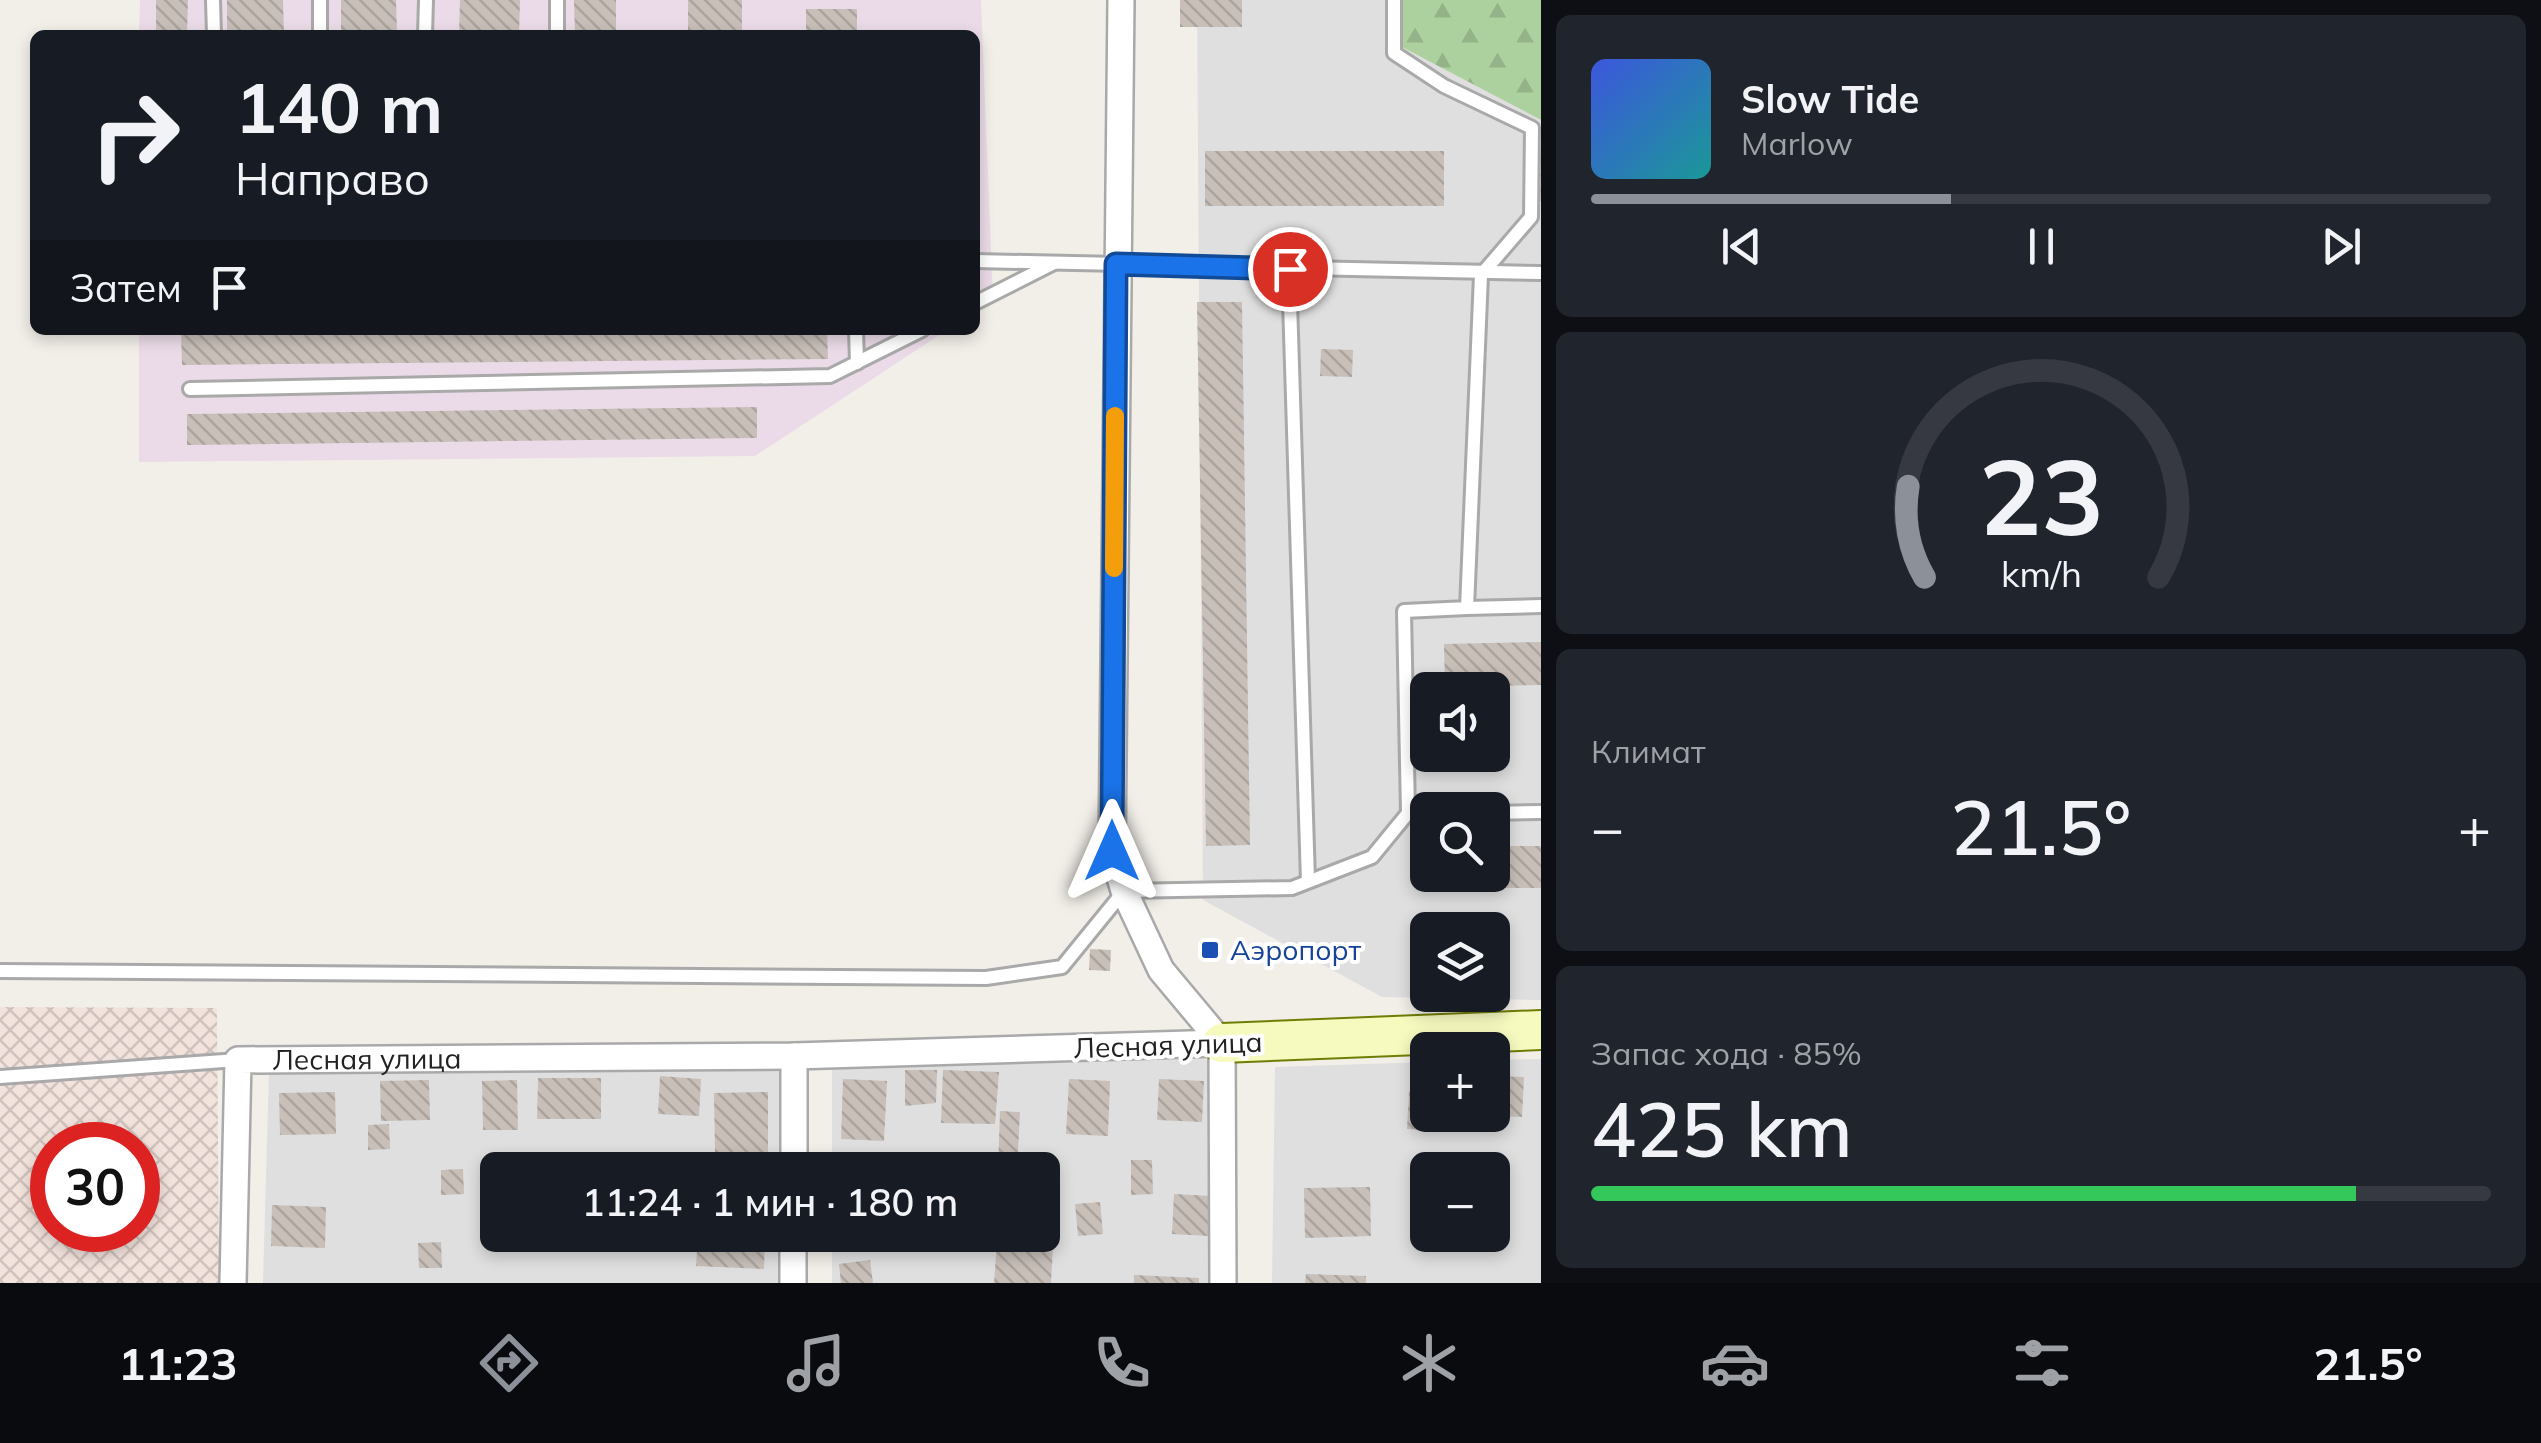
<!DOCTYPE html>
<html lang="ru">
<meta charset="utf-8">
<style>
body{margin:0;font-family:Mulish,sans-serif;background:#20242c;color:#f1f3f6;height:100vh;display:flex;flex-direction:column;font-size:38px;white-space:nowrap}
*{box-sizing:border-box;margin:0}
p{font-size:32px;color:#9ea1a6}
.icon{flex:none;width:55px;height:55px;fill:none;stroke:currentColor;stroke-width:2;stroke-linecap:round;stroke-linejoin:round}
.map{position:relative;flex:1;overflow:hidden}
.side{display:flex;flex-direction:column;gap:15px;padding:15px;background:#0d0f14;width:1000px}
.side>*{flex:none}
.top-card{position:absolute;left:30px;top:30px;width:950px;height:305px;border-radius:15px;box-shadow:0 5px 15px #0003;background:#171b24;color:#f1f3f6;overflow:hidden}
.buttons{position:absolute;left:1410px;top:672px;display:grid;gap:20px}
.buttons a{display:grid;place-items:center;width:100px;height:100px;border-radius:15px;background:#171b24;box-shadow:0 5px 15px #0003;font-size:50px}
.speed{position:absolute;left:30px;top:1122px;display:flex;gap:20px;font-size:50px;font-weight:700;text-align:center}
.speed>*{display:grid;place-content:center;width:130px;height:130px;border-radius:50%;background:#171b24;box-shadow:0 5px 15px #0003;line-height:1}
.speed .limit{border:15px solid #d22;background:#fff;color:#111}
.pin{position:absolute;display:grid;place-items:center;width:85px;height:85px;color:#fff;margin:-42px;border:5px solid #fff;border-radius:50%;box-shadow:0 2px 10px #0007}
.me{position:absolute;width:110px;margin:-55px;rotate:0deg;stroke-linejoin:round;filter:drop-shadow(0 0 8px #0008)}
.turn{display:flex;align-items:center;gap:35px;height:210px;padding:0 40px;font-size:45px}
.turn .icon{width:130px;height:130px;stroke-width:2.5}
.turn b{display:block;font-size:70px;line-height:85px}
.then{display:flex;align-items:center;height:95px;padding:0 40px;background:#0003;gap:20px;font-size:38px}
.big{font-size:75px;font-weight:600;line-height:1.1}
.side .widget{flex:1;display:flex;flex-direction:column;justify-content:center;gap:15px;min-width:0;padding:0 35px;border-radius:15px;background:#20242c}
.side .dial{align-items:center;gap:0}
.dial svg{height:260px;overflow:visible;fill:none;stroke:#363941;stroke-width:7;stroke-linecap:round;text-anchor:middle}
.dial text{fill:#f1f3f6;stroke:none}
.song{display:flex;align-items:center;gap:30px}
.cover{width:120px;height:120px;border-radius:15px;background:linear-gradient(135deg,hsl(230 70% 55%),hsl(180 70% 35%))}
.played{height:10px;border-radius:5px;background:linear-gradient(90deg,#8c9099 40%,#363941 40%)}
.keys{display:flex;justify-content:space-around;direction:ltr}
.heat{display:flex;justify-content:space-between;align-items:center;font-size:55px;direction:ltr}
.charge{height:15px;border-radius:8px;background:linear-gradient(90deg,#34c759 85%,#363941 0)}
.trip{position:absolute;left:480px;top:1152px;width:580px;height:100px;border-radius:15px;background:#171b24;box-shadow:0 5px 15px #0003;font-weight:600;line-height:100px;text-align:center}
.menu{display:flex;height:160px;justify-content:space-around;align-items:center;background:#090b0e;color:#9ea1a6}
.menu .icon{width:70px;height:70px}
.menu .selected{color:#8c9099}
.menu b{font-size:45px;color:#f1f3f6}
main{display:flex;flex:1;min-height:0}
.map>svg:first-child{display:block}
.residential{fill:#e0dfdf;fill-rule:evenodd}
.industrial{fill:#ebdbe8}
.military{fill:url(#military-cross-hatch);fill-rule:evenodd}
.forest{fill:url(#forest-firs)}
.building{fill:url(#building-back-hatch)}
.lines{fill:none;stroke-linecap:round;stroke-linejoin:round}
.lane-casing{stroke:#a9a9a9;stroke-width:18}
.street-casing{stroke:#a9a9a9;stroke-width:30}
.secondary-casing{stroke:#707d05;stroke-width:42}
.lane{stroke:#fff;stroke-width:12}
.street{stroke:#fff;stroke-width:25}
.secondary{stroke:#f7fabf;stroke-width:38}
.route-casing{stroke:#114b97;stroke-width:25}
.route{stroke:#1a73e8;stroke-width:18}
.slow{stroke:#f59e0b;stroke-width:18}
.transit-dot{fill:#1a4fb4;stroke:#fff;stroke-width:4}
.labels{text-anchor:middle;stroke-width:8;stroke-linejoin:round;paint-order:stroke}
.transit-label{font-size:28px;fill:#164399;stroke:#fff;text-anchor:start}
.street-label{font-size:28px;fill:#222;stroke:#fff}
</style>
<main>
<div class="map">
<svg width="1541" height="1283" viewBox="0 0 1541 1283">
<defs>
<pattern id="military-cross-hatch" width="8" height="8" patternUnits="userSpaceOnUse" patternTransform="scale(2.5)"><rect width="8" height="8" fill="#f3e3dd"/><path d="M0 0l8 8M0 8l8-8" fill="none" stroke="#d0c2bd"/></pattern>
<pattern id="forest-firs" width="22" height="20" patternUnits="userSpaceOnUse" patternTransform="scale(2.5)"><rect width="22" height="20" fill="#add19e"/><path d="M5 1l3.5 6h-7zM16 11l3.5 6h-7z" fill="#95b388"/></pattern>
<pattern id="building-back-hatch" width="6" height="6" patternUnits="userSpaceOnUse" patternTransform="scale(2.5)"><rect width="6" height="6" fill="#c7bfb8"/><path d="M-1 5l2 2M0 0l6 6M5-1l2 2" fill="none" stroke="#aba49e"/></pattern>
</defs>
<rect width="100%" height="100%" fill="#f2efe9"/>
<g class="residential">
<path d="M1197 0H1541V1000L1382 997 1203 900ZM1428 690H1492V755H1428ZM1428 810H1492V875H1428ZM1428 930H1492V995H1428Z"/>
<polygon points="1222,1059 1216,1283 832,1283 832,1235 1042,1235 1042,1170 832,1170 832,1065"/>
<path d="M1541 1059V1283H1272L1275 1067 1427 1062 1428 1115H1492L1493 1060ZM1428 1170H1492V1235H1428Z"/>
<polygon points="786,1066 786,1170 498,1170 498,1235 786,1235 785,1283 263,1283 269,1069"/>
</g>
<g class="industrial">
<polygon points="140,0 981,0 993,300 975,312 975,35 139,35"/>
<polygon points="139,330 947,330 755,456 139,462"/>
</g>
<path class="military" d="M0 1007 217 1008 219 1283H0ZM52 1145H138V1230H52Z"/>
<polygon class="forest" points="1402,0 1541,0 1541,120 1402,47"/>
<g class="building">
<polygon points="156,0 188,0 187,35 156,35"/>
<polygon points="227,0 283,0 284,35 227,35"/>
<polygon points="341,0 396,0 397,35 341,35"/>
<polygon points="460,0 520,0 519,35 459,35"/>
<polygon points="574,0 616,0 616,35 575,35"/>
<rect x="688" y="0" width="54" height="35"/>
<rect x="1180" y="0" width="62" height="27"/>
<rect x="806" y="9" width="51" height="26"/>
<polygon points="1534,149 1541,149 1541,201 1535,202"/>
<rect x="1205" y="151" width="239" height="55"/>
<polygon points="1197,302 1242,302 1250,845 1206,846"/>
<polygon points="181,330 827,330 828,359 182,365"/>
<polygon points="1321,349 1353,350 1352,377 1320,376"/>
<polygon points="757,407 757,438 187,445 187,414"/>
<polygon points="1541,642 1541,685 1445,687 1444,644"/>
<polygon points="1492,846 1541,846 1541,888 1452,888 1452,875 1492,875"/>
<polygon points="1090,949 1111,950 1110,971 1089,970"/>
<polygon points="905,1070 937,1070 936,1103 905,1106"/>
<polygon points="943,1070 999,1072 995,1124 941,1123"/>
<polygon points="660,1076 701,1079 699,1116 658,1114"/>
<polygon points="1492,1076 1524,1077 1522,1117 1492,1116"/>
<polygon points="538,1078 601,1078 601,1119 537,1119"/>
<polygon points="843,1079 887,1081 884,1141 841,1139"/>
<polygon points="1069,1079 1110,1081 1108,1136 1066,1134"/>
<polygon points="1159,1079 1204,1081 1202,1122 1157,1120"/>
<polygon points="429,1080 430,1120 381,1121 380,1081"/>
<polygon points="517,1080 518,1130 483,1130 482,1081"/>
<polygon points="1409,1091 1428,1092 1428,1115 1444,1115 1443,1131 1407,1129"/>
<polygon points="335,1092 336,1134 280,1135 279,1093"/>
<polygon points="768,1092 768,1153 715,1153 714,1093"/>
<polygon points="1000,1111 1020,1112 1017,1170 998,1170"/>
<polygon points="389,1124 390,1149 368,1150 368,1125"/>
<polygon points="1051,1156 1052,1188 1042,1188 1042,1170 1029,1170 1029,1157"/>
<polygon points="1131,1160 1152,1160 1153,1194 1131,1195"/>
<polygon points="463,1169 464,1194 441,1195 441,1170"/>
<polygon points="1370,1187 1371,1236 1305,1238 1304,1188"/>
<polygon points="1174,1194 1211,1196 1209,1236 1172,1234"/>
<polygon points="1100,1202 1103,1234 1078,1236 1075,1204"/>
<polygon points="272,1205 326,1207 325,1248 271,1246"/>
<polygon points="698,1235 765,1235 764,1269 696,1266"/>
<polygon points="441,1242 442,1268 419,1268 418,1243"/>
<polygon points="997,1242 1053,1245 1051,1283 994,1283"/>
<polygon points="870,1260 873,1283 841,1283 839,1264"/>
<polygon points="1306,1274 1366,1276 1366,1283 1305,1283"/>
<polygon points="1134,1275 1199,1278 1199,1283 1134,1283"/>
</g>
<g class="lines">
<defs>
<g id="lane">
<polyline points="213,0 214,35"/>
<polyline points="320,35 320,0"/>
<polyline points="425,35 426,0"/>
<polyline points="557,35 557,0"/>
<polyline points="975,261 1541,273"/>
<polyline points="1289,269 1308,881"/>
<polyline points="975,303 1054,263"/>
<polyline points="856,330 857,363"/>
<polyline points="190,389 830,376 922,330"/>
<polyline points="1467,608 1541,606"/>
<polyline points="1408,813 1428,813"/>
<polyline points="1492,813 1541,812"/>
<polyline points="0,971 986,978 1062,967 1124,891 1292,888 1372,857 1408,813 1404,611 1467,608 1481,275 1531,217 1532,128 1444,86 1394,53 1394,0"/>
<polyline points="0,1077 238,1060"/>
</g>
<g id="street">
<polyline points="1121,0 1112,851 1124,891 1161,970 1222,1043"/>
<polyline points="1222,1043 1223,1283"/>
<polyline points="794,1170 794,1056"/>
<path id="s1" d="M233 1283 238 1060 794 1056 1222 1043"/>
<polyline points="793,1283 793,1235"/>
</g>
<polyline id="secondary" points="1222,1043 1541,1030"/>
</defs>
<use href="#lane" class="lane-casing"/>
<use href="#street" class="street-casing"/>
<use href="#secondary" class="secondary-casing"/>
<use href="#lane" class="lane"/>
<use href="#street" class="street"/>
<use href="#secondary" class="secondary"/>
</g>
<g class="lines">
<defs>
<polyline id="route" points="1112,851 1116,264 1290,269"/>
</defs>
<use href="#route" class="route-casing"/>
<use href="#route" class="route"/>
<polyline class="slow" points="1114,568 1115,416"/>
</g>
<rect class="transit-dot" x="1200" y="940" width="20" height="20" rx="5"/>
<g class="labels">
<g class="transit-label">
<text x="1230" y="960">Аэропорт</text>
</g>
<g class="street-label">
<text transform="translate(1168 1045) rotate(-2)" y="10">Лесная улица</text>
<text dy="10" stroke="none"><textPath href="#s1" startOffset="352">Лесная улица</textPath></text>
</g>
</g>
</svg>
<div class="buttons">
<a><svg class="icon" aria-label="sound" viewBox="0 0 24 24"><path d="M4 9h4l5-4v14l-5-4H4zM17 9q2 3 0 6"/></svg></a>
<a><svg class="icon" aria-label="search" viewBox="0 0 24 24"><circle cx="10" cy="10" r="6"/><path d="M15 15l6 6"/></svg></a>
<a><svg class="icon" aria-label="layers" viewBox="0 0 24 24"><path d="M12 4l9 5-9 5-9-5zM3 14l9 5 9-5"/></svg></a>
<a>+</a>
<a>−</a>
</div>
<div class="speed"><div class="limit">30</div></div>
<div class="pin" style="left:1290px;top:269px;background:#d93025"><svg class="icon" aria-label="arrive" viewBox="0 0 24 24"><path d="M6 21V4h12l-3 4 3 4H6"/></svg></div>
<svg class="me" style="left:1112px;top:851px" viewBox="-20 -20 40 40"><path d="M0-17L14 15 0 8-14 15z" fill="#1a73e8" stroke="#fff" stroke-width="4"/></svg>
<div class="trip">11:24 · 1 мин · 180 m</div>
<div class="top-card">
<div class="turn"><svg class="icon" aria-label="right" viewBox="0 0 24 24"><path d="M7 20v-9h11M14 6l5 5-5 5"/></svg><div><b>140 m</b>Направо</div></div>
<div class="then">Затем<svg class="icon" aria-label="arrive" viewBox="0 0 24 24"><path d="M6 21V4h12l-3 4 3 4H6"/></svg></div>
</div>
</div>
<section class="side">
<div class="widget">
<div class="song"><i class="cover"></i><div><b>Slow Tide</b><p>Marlow</p></div></div>
<div class="played"></div>
<div class="keys"><svg class="icon" aria-label="previous" viewBox="0 0 24 24"><path d="M18 5L8 12l10 7zM5 5v14"/></svg><svg class="icon" aria-label="pause" viewBox="0 0 24 24"><path d="M8 5v14M16 5v14"/></svg><svg class="icon" aria-label="next" viewBox="0 0 24 24"><path d="M6 5l10 7-10 7zM19 5v14"/></svg></div>
</div>
<div class="widget dial"><svg viewBox="0 0 100 80">
<path d="M14 69A42 42 0 1 1 86 69"/>
<path d="M14 69A42 42 0 0 1 9 41" stroke="#8c9099"/>
<text x="50" y="56" font-size="32" font-weight="700">23</text>
<text x="50" y="72" font-size="11">km/h</text>
</svg></div>
<div class="widget"><p>Климат</p>
<div class="heat"><a>−</a><b class="big">21.5°</b><a>+</a></div>
</div>
<div class="widget"><p>Запас хода · 85%</p><b class="big">425 km</b><div class="charge"></div></div>
</section>
</main>
<nav class="menu">
<b>11:23</b>
<svg class="icon selected" aria-label="directions" viewBox="0 0 24 24"><path d="M12 3l9 9-9 9-9-9zM9 14v-3h6M13 9l2 2-2 2"/></svg>
<svg class="icon" aria-label="music" viewBox="0 0 24 24"><path d="M9 18V5l10-2v13"/><circle cx="6" cy="18" r="3"/><circle cx="16" cy="16" r="3"/></svg>
<svg class="icon" aria-label="phone" viewBox="0 0 24 24"><path d="M5 4h4l2 5-3 2q2 4 5 5l2-3 5 2v4C11 20 4 13 5 4z"/></svg>
<svg class="icon" aria-label="climate" viewBox="0 0 24 24"><path d="M12 3v18M4 7l16 10M4 17L20 7"/></svg>
<svg class="icon" aria-label="car" viewBox="0 0 24 24"><path d="M5 17H2v-5l4-1 3-4h7l3 4 3 1v5h-3M9 17h6M6 11h13"/><circle cx="7" cy="17" r="2"/><circle cx="17" cy="17" r="2"/></svg>
<svg class="icon" aria-label="filters" viewBox="0 0 24 24"><path d="M4 7h16M4 17h16"/><circle cx="9" cy="7" r="2"/><circle cx="15" cy="17" r="2"/></svg>
<b>21.5°</b>
</nav>
